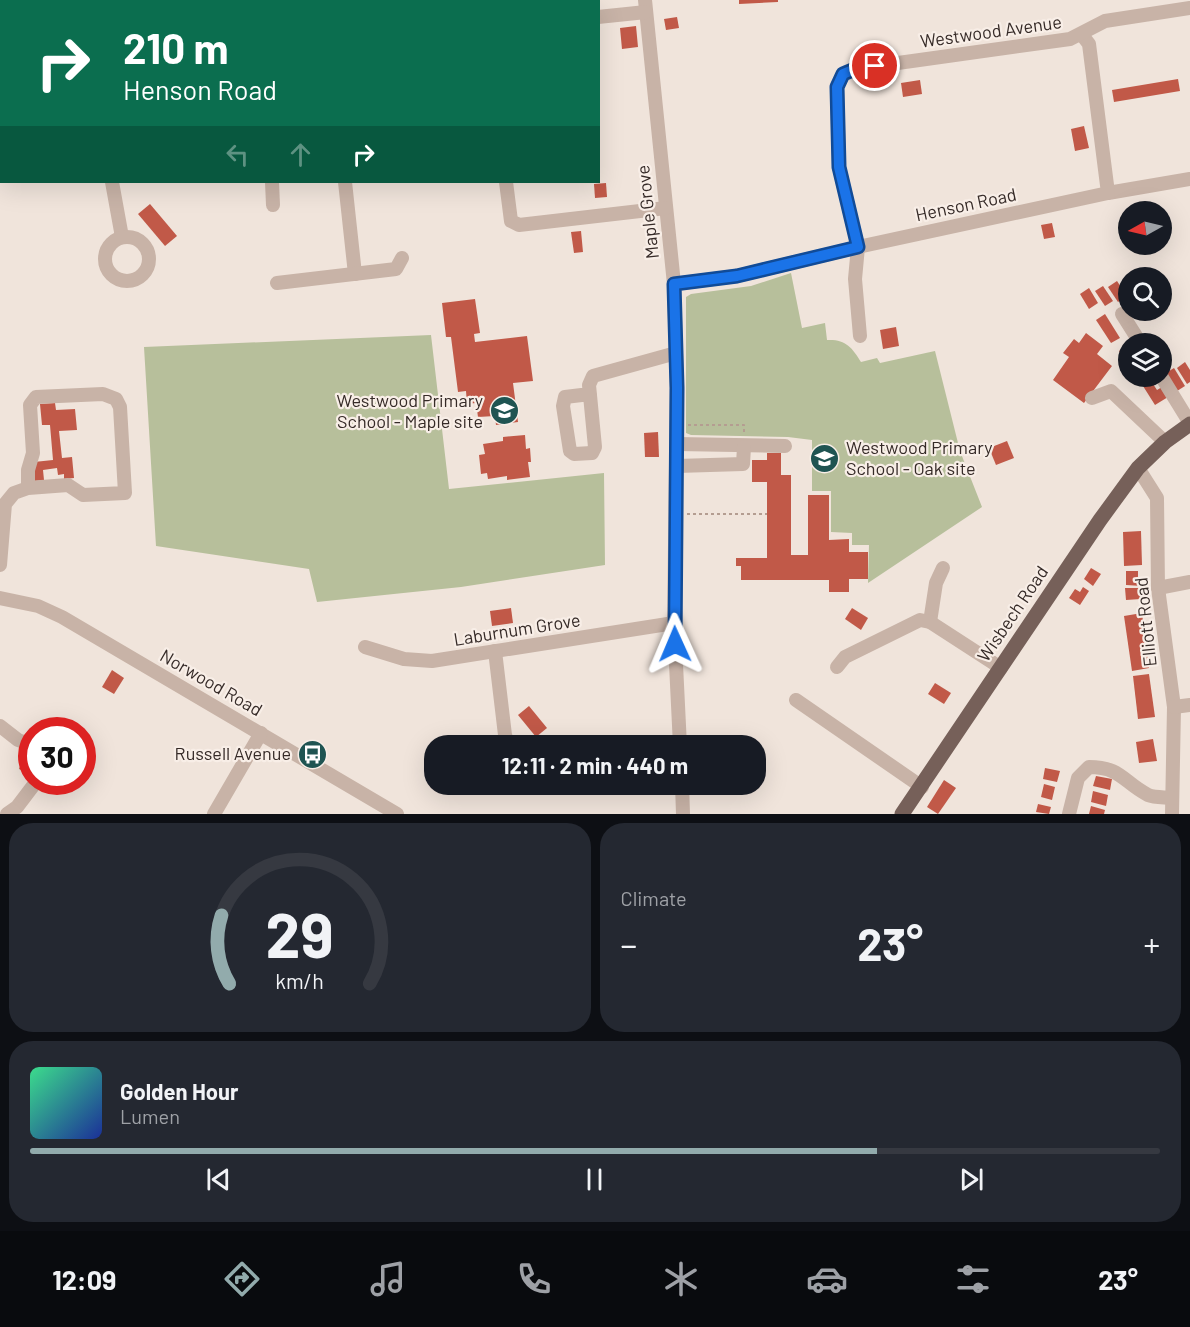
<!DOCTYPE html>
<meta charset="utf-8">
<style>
body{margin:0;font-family:Barlow,sans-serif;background:#242831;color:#f1f3f6;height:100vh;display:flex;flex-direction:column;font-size:22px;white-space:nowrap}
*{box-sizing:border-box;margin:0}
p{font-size:20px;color:#9ea1a6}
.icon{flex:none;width:33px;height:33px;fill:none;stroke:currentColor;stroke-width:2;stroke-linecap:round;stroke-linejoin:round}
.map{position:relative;height:814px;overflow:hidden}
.panel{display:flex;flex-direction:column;gap:9px;padding:9px;background:#0d0f14;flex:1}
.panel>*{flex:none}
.guide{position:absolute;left:0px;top:0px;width:600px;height:183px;box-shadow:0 6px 24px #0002;background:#0b6e4f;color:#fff;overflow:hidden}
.needle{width:39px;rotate:262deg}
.tools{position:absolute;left:1118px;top:201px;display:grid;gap:12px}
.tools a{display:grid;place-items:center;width:54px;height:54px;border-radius:50%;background:#171b24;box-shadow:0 6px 24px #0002;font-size:30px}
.speed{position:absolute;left:18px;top:717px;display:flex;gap:12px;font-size:30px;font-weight:700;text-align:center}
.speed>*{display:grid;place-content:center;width:78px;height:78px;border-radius:50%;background:#171b24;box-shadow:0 6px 24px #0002;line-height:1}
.speed .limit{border:9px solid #d22;background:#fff;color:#111}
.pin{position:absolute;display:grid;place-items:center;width:51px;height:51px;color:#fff;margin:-26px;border:3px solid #fff;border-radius:50%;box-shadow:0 2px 6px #0007}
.me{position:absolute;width:66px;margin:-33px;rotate:359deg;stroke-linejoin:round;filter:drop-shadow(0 0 4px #0008)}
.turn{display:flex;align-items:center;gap:21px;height:126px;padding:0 24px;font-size:27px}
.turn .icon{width:78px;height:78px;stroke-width:2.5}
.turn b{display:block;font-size:42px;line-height:51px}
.lanes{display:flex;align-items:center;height:57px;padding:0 24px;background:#0003;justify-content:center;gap:30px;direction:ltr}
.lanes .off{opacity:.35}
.big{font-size:45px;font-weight:700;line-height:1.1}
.panel .tile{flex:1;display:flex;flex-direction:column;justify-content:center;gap:9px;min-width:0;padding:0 21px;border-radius:24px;background:#242831}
.panel .dial{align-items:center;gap:0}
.dial svg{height:156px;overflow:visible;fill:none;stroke:#363941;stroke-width:7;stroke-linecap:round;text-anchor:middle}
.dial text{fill:#f1f3f6;stroke:none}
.song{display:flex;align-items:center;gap:18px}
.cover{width:72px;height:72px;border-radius:9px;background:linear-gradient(135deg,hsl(150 70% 55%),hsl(230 70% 35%))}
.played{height:6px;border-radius:3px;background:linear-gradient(90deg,#92abac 75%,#363941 75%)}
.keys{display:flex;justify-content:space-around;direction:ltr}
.heat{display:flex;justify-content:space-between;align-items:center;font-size:33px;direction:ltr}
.panel .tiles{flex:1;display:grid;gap:9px;grid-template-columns:1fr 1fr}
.tile:last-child{grid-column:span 2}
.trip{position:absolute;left:424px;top:735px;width:342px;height:60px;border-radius:24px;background:#171b24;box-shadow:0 6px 24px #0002;font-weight:700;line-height:60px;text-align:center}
.dock{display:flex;height:96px;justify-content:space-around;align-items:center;background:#090b0e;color:#9ea1a6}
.dock .icon{width:42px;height:42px}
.dock .current{color:#92abac}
.dock b{font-size:27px;color:#f1f3f6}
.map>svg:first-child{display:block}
.green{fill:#b7bf9b}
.building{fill:#c15948}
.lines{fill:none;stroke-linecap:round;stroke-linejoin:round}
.path{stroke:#b49d91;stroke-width:2;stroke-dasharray:3 3;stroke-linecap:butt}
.minor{stroke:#c8b3a7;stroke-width:14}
.major{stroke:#766059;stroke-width:15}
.route-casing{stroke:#114b97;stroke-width:15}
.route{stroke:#1a73e8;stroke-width:10}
.labels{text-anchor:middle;stroke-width:4.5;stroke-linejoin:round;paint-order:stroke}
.street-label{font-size:18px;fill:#352a27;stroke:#f8eee7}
.poi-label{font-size:18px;fill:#352a27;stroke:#f8eee7;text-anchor:end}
</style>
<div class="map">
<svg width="1190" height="814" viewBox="0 0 1190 814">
<rect width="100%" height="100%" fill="#f0e4db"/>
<g class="green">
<path d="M791 273 802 328 825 323 827 340C845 339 852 347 861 362L877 358 880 363 935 351 960 451 982 507 868 583 869 545H852V533L831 532V491H812V440L788 437 691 435 686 433V297L691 294 751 286Z"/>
<polygon points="431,335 449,489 604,473 605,565 461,587 317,602 309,569 156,546 144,347"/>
</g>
<g class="building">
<polygon points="739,0 778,0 778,2 739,4"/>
<polygon points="677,17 679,28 666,30 664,19"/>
<polygon points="636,26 638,47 622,49 620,28"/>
<polygon points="1178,79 1180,91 1114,102 1112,90"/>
<polygon points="920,80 922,94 903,97 901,83"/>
<polygon points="1084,126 1089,148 1075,151 1071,129"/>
<polygon points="606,183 607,197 595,198 594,184"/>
<polygon points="150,204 177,236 165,246 138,214"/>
<polygon points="1052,223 1055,237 1044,239 1041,225"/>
<polygon points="581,231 583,252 574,253 571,232"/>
<polygon points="1117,281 1127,296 1118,302 1108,287"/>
<polygon points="1103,286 1113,301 1105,306 1095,291"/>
<polygon points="1089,288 1098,303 1089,309 1080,294"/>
<polygon points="475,299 480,333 474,334 475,342 527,336 533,381 513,383 518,422 496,425 495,416 478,417 476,403 467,404 466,391 458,392 451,337 446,337 442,303"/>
<polygon points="1105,314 1120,338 1111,343 1096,320"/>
<polygon points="896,327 899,346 883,349 880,330"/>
<polygon points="1086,333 1103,346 1097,354 1112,366 1084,403 1053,380 1069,357 1063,353 1074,339 1079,343"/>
<polygon points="1128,345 1128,362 1126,363 1119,351"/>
<polygon points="1185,362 1190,370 1190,382 1187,384 1177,368"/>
<polygon points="1174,368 1185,386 1177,391 1166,373"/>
<polygon points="1151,381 1157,390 1162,387 1168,397 1155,405 1143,386"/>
<polygon points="55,403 56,410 75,409 77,430 59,431 62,458 72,457 74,478 64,479 64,474 58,475 57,468 43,470 44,480 35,481 34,462 53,460 50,425 42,425 40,404"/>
<polygon points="658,432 659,457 645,457 644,433"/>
<polygon points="525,435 526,449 530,448 531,462 528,462 530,477 507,480 507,476 488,479 487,473 481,474 479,455 485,454 483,444 503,441 503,437"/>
<polygon points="1007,441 1014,458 996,465 989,448"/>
<polygon points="767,453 781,453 781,475 791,475 791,555 808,555 808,495 829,495 829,540 849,539 849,552 868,552 868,579 849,579 849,592 829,592 829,580 741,580 741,566 736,566 736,558 767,558 767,482 752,482 752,460 767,460"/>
<polygon points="1141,531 1142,565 1124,566 1123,532"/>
<polygon points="1091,568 1101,574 1093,586 1084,579"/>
<polygon points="1126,571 1138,571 1138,577 1142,577 1142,586 1126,585"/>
<polygon points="1083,587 1089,591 1080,605 1069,598 1075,589 1080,592"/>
<polygon points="1125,588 1140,588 1141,599 1126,600"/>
<polygon points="511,608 513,623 492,626 490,611"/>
<polygon points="852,608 868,618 861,630 845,619"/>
<polygon points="1142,613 1149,668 1132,671 1124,616"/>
<polygon points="112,670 124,678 114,694 102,687"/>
<polygon points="1149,674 1155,717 1138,719 1133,676"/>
<polygon points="935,683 951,693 944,704 928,694"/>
<polygon points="529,706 547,728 536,737 518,715"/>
<polygon points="1153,739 1157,761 1139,763 1136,742"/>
<polygon points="25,756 32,759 28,773 19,769"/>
<polygon points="1045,768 1060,771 1057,782 1043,779"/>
<polygon points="1096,776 1112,779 1110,790 1093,786"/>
<polygon points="944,780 956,788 938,814 927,807"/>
<polygon points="696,784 715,784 716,793 696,794"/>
<polygon points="1044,784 1055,787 1052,800 1041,797"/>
<polygon points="1093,791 1108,795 1106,806 1091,802"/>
<polygon points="1038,804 1051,807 1049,814 1036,812"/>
<polygon points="1091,806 1105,810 1104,814 1089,814"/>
</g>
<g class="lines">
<g class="path">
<polyline points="688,425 744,425 744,432"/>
<polyline points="687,514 767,514"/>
</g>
<g class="minor">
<polyline points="344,0 344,2"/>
<polyline points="485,0 485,2"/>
<polyline points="645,0 674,284 677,388 674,623 680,746"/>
<polyline points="238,2 240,0"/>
<polyline points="598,17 646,12"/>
<polyline points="0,91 2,91"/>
<polyline points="112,182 122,237"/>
<polyline points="272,182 273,205"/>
<polyline points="345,182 355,274"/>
<polyline points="506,182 511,221 519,225 666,208"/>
<polyline points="1108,193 1190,179"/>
<circle cx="127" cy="259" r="22"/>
<polyline points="277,283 396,269 402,258"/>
<polyline points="674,284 737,276 858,247 1108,193 1089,44 1082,35"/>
<polyline points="1122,314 1141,344"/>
<polyline points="860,336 855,279 858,247 839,167 837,87 843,74 855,69 1070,39 1105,21 1190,8"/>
<polyline points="1161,376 1190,423"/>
<polyline points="590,394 565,397 563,406 570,451 574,454 592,453 595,447 589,385 593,376 676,353"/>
<polyline points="1092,398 1111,391 1165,442"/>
<polyline points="677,444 785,446"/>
<polyline points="677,466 743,464 744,447"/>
<polyline points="1138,468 1157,498 1158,588 1174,707 1172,814"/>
<polyline points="0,565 5,504 14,493 28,488 68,485 83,495 125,493 120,407 116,399 103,394 36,397 30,405 33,453 28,470 28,488"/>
<polyline points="1158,588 1190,582"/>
<polyline points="0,598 38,606 62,617 397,814"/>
<polyline points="930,622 936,583 943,568"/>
<polyline points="365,647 404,659 432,661 674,623"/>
<polyline points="495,651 505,735 507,741 512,746"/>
<polyline points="837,667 845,657 920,620 930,622 1001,668"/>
<polyline points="796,700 922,787"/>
<polyline points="1174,707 1190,705"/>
<polyline points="0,726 18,740 32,745"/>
<polyline points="682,784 683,814"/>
<polyline points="7,814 17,807 36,782"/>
<polyline points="214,814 261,733"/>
<path d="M1069 814 1078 778 1089 767C1121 767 1123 782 1148 795 1155 798 1165 797 1172 798"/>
</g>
<polyline class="major" points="902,814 1100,520 1138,468 1165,442 1190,424"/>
</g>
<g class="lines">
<defs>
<polyline id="route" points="675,644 677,388 674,284 737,276 858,247 839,167 837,87 843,74 855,69 875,66"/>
</defs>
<use href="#route" class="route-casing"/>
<use href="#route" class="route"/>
</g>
<defs>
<symbol id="school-disc" viewBox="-11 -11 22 22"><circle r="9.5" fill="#1f5452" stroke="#f8eee7"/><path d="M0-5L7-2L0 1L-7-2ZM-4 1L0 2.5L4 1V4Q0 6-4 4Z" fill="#fff"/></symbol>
<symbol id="bus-disc" viewBox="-11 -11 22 22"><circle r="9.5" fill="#1f5452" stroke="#f8eee7"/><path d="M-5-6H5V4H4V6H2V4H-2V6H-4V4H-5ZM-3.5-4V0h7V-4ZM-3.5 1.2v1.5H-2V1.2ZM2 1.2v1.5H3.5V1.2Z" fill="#fff"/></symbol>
</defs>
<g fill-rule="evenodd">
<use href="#school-disc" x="488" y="394" width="33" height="33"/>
<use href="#school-disc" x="808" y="442" width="33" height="33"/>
<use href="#bus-disc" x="296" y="738" width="33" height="33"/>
</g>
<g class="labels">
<g class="street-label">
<text transform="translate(991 32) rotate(-8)" y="6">Westwood Avenue</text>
<text transform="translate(966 205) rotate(-12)" y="6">Henson Road</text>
<text transform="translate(648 212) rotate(-96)" y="6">Maple Grove</text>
<text transform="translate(1013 614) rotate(-56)" y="6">Wisbech Road</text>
<text transform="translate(1146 622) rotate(-96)" y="6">Elliott Road</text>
<text transform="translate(517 630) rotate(-9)" y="6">Laburnum Grove</text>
<text transform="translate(211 683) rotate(30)" y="6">Norwood Road</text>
</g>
<g class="poi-label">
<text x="483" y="407">Westwood Primary<tspan x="483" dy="21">School - Maple site</tspan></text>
<text x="846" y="454" text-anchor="start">Westwood Primary<tspan x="846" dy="21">School - Oak site</tspan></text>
<text x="291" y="760">Russell Avenue</text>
</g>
</g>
</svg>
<div class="tools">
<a><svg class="needle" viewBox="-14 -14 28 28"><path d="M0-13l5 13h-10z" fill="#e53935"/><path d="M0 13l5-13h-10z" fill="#9ea1a6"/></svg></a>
<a><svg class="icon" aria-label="search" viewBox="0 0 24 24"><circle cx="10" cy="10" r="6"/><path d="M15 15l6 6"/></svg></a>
<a><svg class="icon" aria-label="layers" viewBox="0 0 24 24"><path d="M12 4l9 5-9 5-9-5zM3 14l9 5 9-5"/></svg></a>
</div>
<div class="speed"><div class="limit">30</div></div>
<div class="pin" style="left:875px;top:66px;background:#d93025"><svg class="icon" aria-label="arrive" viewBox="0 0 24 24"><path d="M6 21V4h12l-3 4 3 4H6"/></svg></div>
<svg class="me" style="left:675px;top:644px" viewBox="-20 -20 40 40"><path d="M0-17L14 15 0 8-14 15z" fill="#1a73e8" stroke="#fff" stroke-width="4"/></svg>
<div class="trip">12:11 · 2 min · 440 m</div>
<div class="guide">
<div class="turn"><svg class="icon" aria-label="right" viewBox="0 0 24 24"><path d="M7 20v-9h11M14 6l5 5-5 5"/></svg><div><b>210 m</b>Henson Road</div></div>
<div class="lanes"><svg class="icon off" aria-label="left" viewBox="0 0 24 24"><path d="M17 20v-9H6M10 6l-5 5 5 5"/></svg><svg class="icon off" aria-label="ahead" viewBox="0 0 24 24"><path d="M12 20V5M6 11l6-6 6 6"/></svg><svg class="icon" aria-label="right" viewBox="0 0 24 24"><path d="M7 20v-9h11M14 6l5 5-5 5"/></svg></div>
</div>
</div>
<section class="panel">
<div class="tiles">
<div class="tile dial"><svg viewBox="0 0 100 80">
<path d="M14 69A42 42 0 1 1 86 69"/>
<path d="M14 69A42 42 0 0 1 10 34" stroke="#92abac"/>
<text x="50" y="56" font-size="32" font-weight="700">29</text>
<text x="50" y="72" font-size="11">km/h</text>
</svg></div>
<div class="tile"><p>Climate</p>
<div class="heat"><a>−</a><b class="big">23°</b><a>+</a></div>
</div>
<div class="tile">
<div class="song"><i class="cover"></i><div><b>Golden Hour</b><p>Lumen</p></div></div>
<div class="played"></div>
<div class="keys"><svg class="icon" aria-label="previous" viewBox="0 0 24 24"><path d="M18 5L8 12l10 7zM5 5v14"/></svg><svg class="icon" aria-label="pause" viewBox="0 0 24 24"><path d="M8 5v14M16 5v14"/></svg><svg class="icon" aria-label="next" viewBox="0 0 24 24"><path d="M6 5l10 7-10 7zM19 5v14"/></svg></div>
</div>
</div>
</section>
<nav class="dock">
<b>12:09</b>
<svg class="icon current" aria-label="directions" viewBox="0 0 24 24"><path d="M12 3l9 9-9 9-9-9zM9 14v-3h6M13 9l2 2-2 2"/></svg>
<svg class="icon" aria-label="music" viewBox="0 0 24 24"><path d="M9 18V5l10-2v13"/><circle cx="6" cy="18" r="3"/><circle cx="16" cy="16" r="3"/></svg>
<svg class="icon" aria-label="phone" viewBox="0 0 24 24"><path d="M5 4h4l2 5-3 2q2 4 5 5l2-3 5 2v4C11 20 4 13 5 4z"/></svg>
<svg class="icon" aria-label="climate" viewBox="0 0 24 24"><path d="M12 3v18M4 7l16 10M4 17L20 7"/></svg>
<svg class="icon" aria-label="car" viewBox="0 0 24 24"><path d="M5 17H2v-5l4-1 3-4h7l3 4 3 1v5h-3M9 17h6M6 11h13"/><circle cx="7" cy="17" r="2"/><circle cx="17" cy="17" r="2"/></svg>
<svg class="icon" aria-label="filters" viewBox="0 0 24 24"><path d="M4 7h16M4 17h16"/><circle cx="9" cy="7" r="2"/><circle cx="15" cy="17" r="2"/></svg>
<b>23°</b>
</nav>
